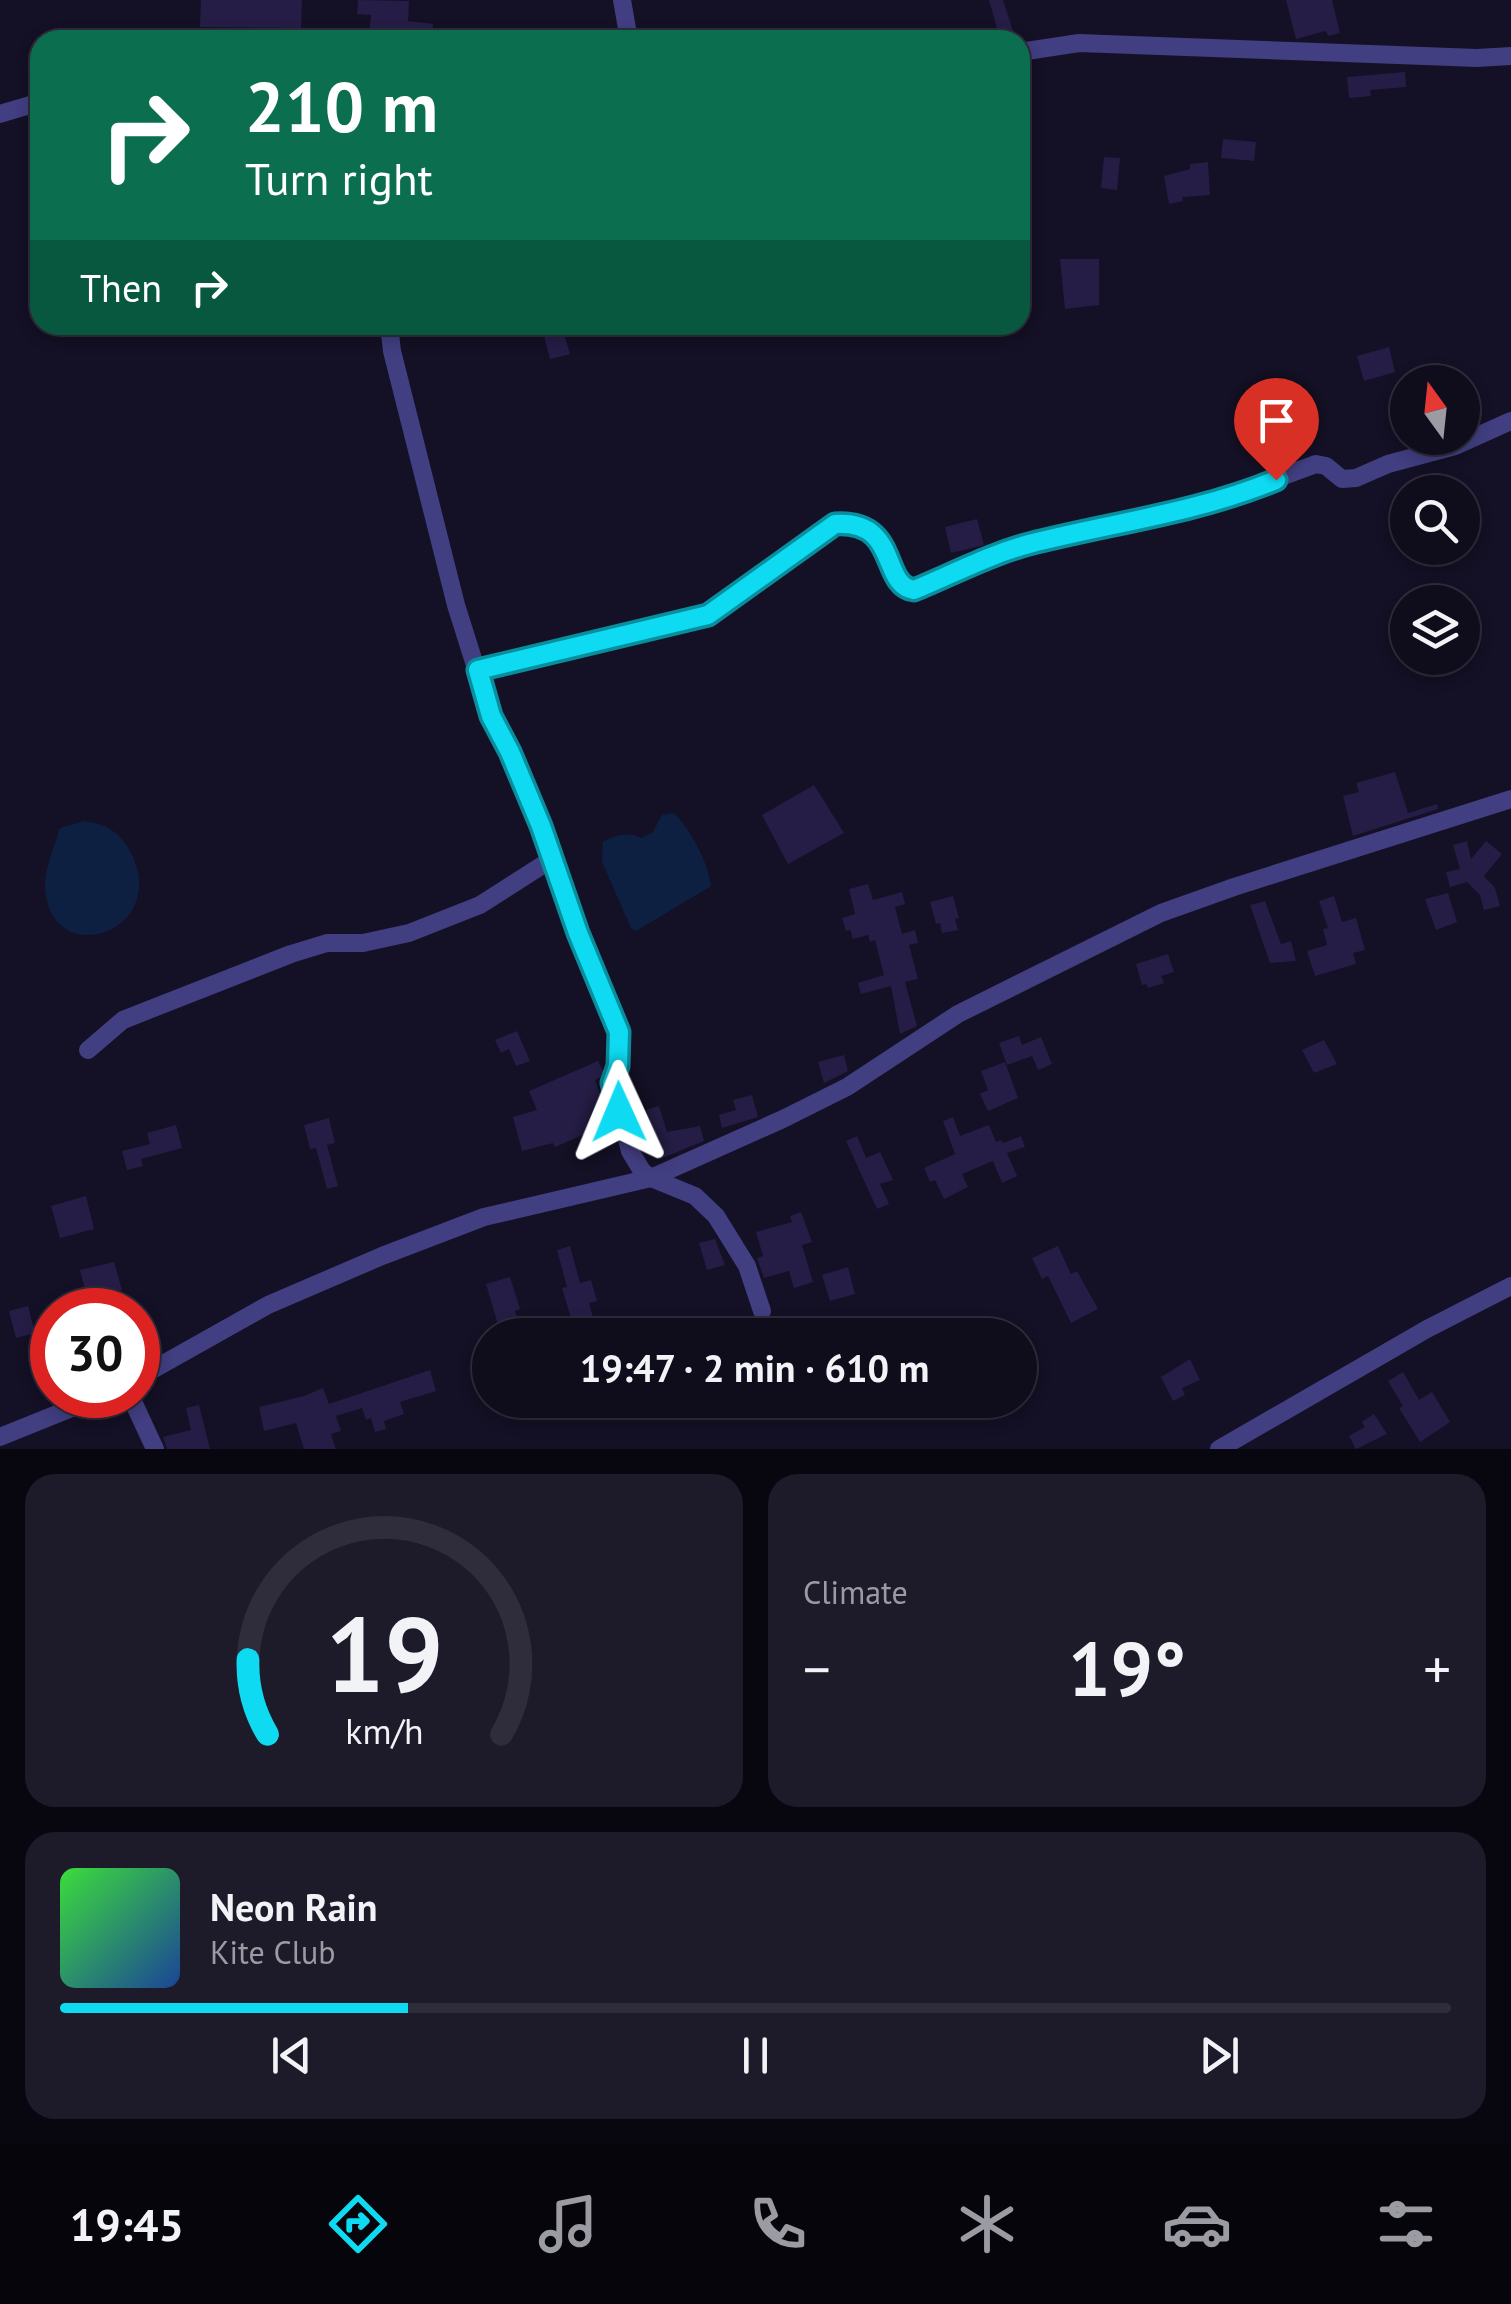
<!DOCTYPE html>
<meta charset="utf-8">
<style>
body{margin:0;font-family:"PT Sans",sans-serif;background:#1d1a29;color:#f1f3f6;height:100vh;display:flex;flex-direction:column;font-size:38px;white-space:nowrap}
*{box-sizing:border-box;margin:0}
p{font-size:32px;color:#9b9ba3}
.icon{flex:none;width:55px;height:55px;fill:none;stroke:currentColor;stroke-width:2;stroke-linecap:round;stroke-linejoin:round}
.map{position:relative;height:1449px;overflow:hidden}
.side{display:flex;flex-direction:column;gap:25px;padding:25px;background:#08070f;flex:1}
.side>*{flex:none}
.top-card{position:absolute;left:30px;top:30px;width:1000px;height:305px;border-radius:30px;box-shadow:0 5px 15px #0003,0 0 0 2px #2f2c3b;background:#0b6e4f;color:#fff;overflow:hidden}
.needle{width:65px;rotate:345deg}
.fabs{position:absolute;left:1390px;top:365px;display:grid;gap:20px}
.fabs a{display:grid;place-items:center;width:90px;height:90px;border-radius:50%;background:#0f0c1c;box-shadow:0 5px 15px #0003,0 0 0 2px #2f2c3b;font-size:50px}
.speed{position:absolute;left:30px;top:1288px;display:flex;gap:20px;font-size:50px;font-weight:700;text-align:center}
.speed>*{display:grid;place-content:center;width:130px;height:130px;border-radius:50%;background:#0f0c1c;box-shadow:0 5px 15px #0003,0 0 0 2px #2f2c3b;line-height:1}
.speed .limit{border:15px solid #d22;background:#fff;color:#111}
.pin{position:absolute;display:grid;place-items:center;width:85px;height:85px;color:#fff;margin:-102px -42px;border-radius:50% 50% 50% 0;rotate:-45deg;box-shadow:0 0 10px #0007}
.pin .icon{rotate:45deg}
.me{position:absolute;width:110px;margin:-55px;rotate:359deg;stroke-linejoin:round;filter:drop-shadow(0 0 8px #0008)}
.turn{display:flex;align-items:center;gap:35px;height:210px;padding:0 50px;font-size:45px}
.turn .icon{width:130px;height:130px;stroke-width:2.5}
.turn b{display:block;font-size:70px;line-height:85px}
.then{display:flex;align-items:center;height:95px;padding:0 50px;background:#0003;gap:20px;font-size:38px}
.big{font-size:75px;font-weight:600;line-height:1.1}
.side .widget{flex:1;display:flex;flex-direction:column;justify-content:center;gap:15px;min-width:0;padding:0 35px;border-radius:30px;background:#1d1a29}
.side .dial{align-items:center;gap:0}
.dial svg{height:260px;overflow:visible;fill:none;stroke:#2f2c3b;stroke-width:7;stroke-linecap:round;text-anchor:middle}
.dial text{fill:#f1f3f6;stroke:none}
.song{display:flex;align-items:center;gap:30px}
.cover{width:120px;height:120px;border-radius:15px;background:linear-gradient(135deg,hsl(120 70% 55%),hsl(220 70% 35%))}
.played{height:10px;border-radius:5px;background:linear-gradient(90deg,#0edbf2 25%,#2f2c3b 25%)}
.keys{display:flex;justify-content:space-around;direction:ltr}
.heat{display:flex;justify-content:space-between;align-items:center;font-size:55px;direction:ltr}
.side .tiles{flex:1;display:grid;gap:25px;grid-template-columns:1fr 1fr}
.widget:last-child{grid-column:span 2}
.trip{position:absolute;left:472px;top:1318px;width:565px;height:100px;border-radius:50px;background:#0f0c1c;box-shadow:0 5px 15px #0003,0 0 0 2px #2f2c3b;font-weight:600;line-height:100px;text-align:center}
.tab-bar{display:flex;height:160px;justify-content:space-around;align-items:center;background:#06050b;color:#9b9ba3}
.tab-bar .icon{width:70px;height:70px}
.tab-bar .current{color:#0edbf2}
.tab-bar b{font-size:45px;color:#f1f3f6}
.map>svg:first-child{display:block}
.water{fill:#0d2041}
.building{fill:#251d45}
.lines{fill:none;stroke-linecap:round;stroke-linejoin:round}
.minor{stroke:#413e81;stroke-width:18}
.route-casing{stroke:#098e9d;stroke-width:25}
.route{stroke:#0edbf2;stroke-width:18}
</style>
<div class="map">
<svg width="1511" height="1449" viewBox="0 0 1511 1449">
<rect width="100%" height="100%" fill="#141025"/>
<g class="water">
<path d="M674 813C691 830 708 862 711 886L636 931 631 928 602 862 603 842C616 834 628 832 641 838L653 832 662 815Z"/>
<path d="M84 821C107 824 122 833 132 855 169 932 52 972 45 889 44 870 54 847 60 828Z"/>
</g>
<g class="building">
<polygon points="201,0 302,0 301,28 200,27"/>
<polygon points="358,0 409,1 408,21 433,24 432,37 369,33 371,15 357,14"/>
<polygon points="989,0 1003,0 1016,40 990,40 987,30 997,28"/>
<polygon points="1286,0 1332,0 1340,33 1328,36 1326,31 1296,39"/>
<polygon points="1405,72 1406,87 1370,90 1371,96 1349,98 1347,77"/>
<polygon points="1223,139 1256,142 1254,161 1221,158"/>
<polygon points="1104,157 1120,158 1117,190 1101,188"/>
<polygon points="1208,162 1210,195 1182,197 1183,201 1169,204 1164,176 1190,169 1190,164"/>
<polygon points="1060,259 1099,259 1099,305 1065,309"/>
<polygon points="562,327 570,354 550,359 543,332"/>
<polygon points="1389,347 1395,372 1364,381 1357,356"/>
<polygon points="1276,412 1285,445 1267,450 1258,417"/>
<polygon points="977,519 984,545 951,553 945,527"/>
<polygon points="1395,772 1408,813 1437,804 1438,809 1353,836 1343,796 1359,792 1356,783"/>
<polygon points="814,785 844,833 788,864 762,815"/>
<polygon points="1467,841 1471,859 1486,841 1502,854 1484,876 1495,888 1500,906 1484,910 1480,895 1467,882 1450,887 1446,872 1460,869 1453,845"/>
<polygon points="868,884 873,900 902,892 905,904 895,907 902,934 915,930 918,943 909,945 918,979 905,982 917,1026 900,1034 891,986 861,994 858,983 884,975 875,940 870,942 868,935 853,939 850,930 846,931 842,918 855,914 849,889"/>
<polygon points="1448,893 1457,922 1436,930 1425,899"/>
<polygon points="953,896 959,918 955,919 958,930 942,933 940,923 936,924 930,902"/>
<polygon points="1334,896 1342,922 1356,918 1365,950 1353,953 1356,964 1315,976 1307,951 1327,945 1323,929 1328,928 1319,901"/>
<polygon points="1265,901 1281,944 1291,941 1296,961 1270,963 1250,905"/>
<polygon points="1168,954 1174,972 1161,976 1164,983 1148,988 1146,984 1142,985 1136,964"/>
<polygon points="517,1031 530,1061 516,1066 509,1049 501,1053 495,1040"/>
<polygon points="1019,1036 1022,1045 1041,1037 1052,1064 1038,1070 1032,1056 1007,1065 999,1043"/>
<polygon points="1324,1040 1337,1064 1314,1073 1302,1050"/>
<polygon points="844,1055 848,1071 824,1083 818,1062"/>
<polygon points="598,1061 603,1071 601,1077 595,1080 610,1123 555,1147 553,1143 522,1151 513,1117 537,1110 529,1091"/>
<polygon points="1005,1062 1018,1098 988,1111 980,1094 988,1090 981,1071"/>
<polygon points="752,1095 758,1117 722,1128 719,1115 736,1110 733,1100"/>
<polygon points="659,1106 667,1132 700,1126 704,1141 660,1159 645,1110"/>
<polygon points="953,1117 960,1136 989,1125 996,1142 1001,1140 1003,1143 1021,1136 1025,1147 1007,1153 1017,1176 1002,1183 993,1161 962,1174 968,1187 944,1199 935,1180 930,1182 924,1168 955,1154 943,1121"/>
<polygon points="329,1118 335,1143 327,1145 338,1186 327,1189 316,1148 310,1149 304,1125"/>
<polygon points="176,1125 182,1148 141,1159 143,1166 127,1170 122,1151 150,1144 147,1133"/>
<polygon points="857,1136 866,1158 880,1152 893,1180 880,1184 889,1204 877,1209 846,1141"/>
<polygon points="86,1196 94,1229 60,1238 51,1206"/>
<polygon points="801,1212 812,1242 802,1245 813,1282 794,1288 789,1271 764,1278 757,1258 763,1256 756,1232 792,1222 790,1216"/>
<polygon points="715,1239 725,1265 707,1270 699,1243"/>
<polygon points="570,1246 580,1283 591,1280 597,1301 589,1303 598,1335 576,1335 562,1288 567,1287 557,1250"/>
<polygon points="1058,1246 1071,1274 1077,1271 1098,1309 1071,1323 1048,1276 1042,1279 1032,1258"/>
<polygon points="114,1262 122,1290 87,1297 80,1270"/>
<polygon points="848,1267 855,1294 830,1301 822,1275"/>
<polygon points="510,1277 520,1309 515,1311 518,1322 513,1324 516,1335 501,1335 486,1284"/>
<polygon points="28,1306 35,1333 16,1338 9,1311"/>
<polygon points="666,1316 671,1335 600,1335 599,1332 644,1319 645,1322"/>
<polygon points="1190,1359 1200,1380 1182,1388 1185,1395 1173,1401 1161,1377"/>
<polygon points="430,1370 436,1391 400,1402 404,1414 384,1421 386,1429 375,1432 371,1418 366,1420 362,1408 336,1416 341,1431 331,1434 336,1449 304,1449 296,1423 264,1431 259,1407 304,1396 323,1388 329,1404"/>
<polygon points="1403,1372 1419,1400 1432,1392 1450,1422 1420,1442 1399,1408 1403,1406 1388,1381"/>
<polygon points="199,1405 210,1449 167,1449 163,1437 191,1430 186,1408"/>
<polygon points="1374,1414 1387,1434 1356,1449 1349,1436 1365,1427 1362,1422"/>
</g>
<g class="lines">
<g class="minor">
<polyline points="622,0 629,40"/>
<polyline points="1020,52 1079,43 1477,58 1511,56"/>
<polyline points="0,114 40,102"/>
<polyline points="389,325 392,351 456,605 491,716 510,752 541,826 578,933 619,1033 618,1066 612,1083 630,1151 642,1171 651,1178 695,1196 716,1216 747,1266 762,1311"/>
<path d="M478 670 708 615 835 524C891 520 878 564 909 591L914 590 973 562 1026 545 1202 506 1316 464 1326 466 1342 479 1356 478 1388 464 1455 446 1511 421"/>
<polyline points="88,1050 123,1020 291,954 327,943 363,943 409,933 480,905 552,859"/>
<polyline points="138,1378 268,1305 382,1256 484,1217 651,1178 783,1119 847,1087 958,1014 1161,913 1234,887 1511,799"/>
<polyline points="130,1395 155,1449"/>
<polyline points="0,1437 104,1395"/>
<polyline points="1219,1449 1427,1329 1511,1286"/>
</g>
</g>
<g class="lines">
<defs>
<path id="route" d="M619 1112 612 1083 618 1066 619 1032 578 933 541 826 510 752 491 716 478 670 708 615 835 524C900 520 880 585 914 590 953 574 988 555 1029 544 1111 523 1196 513 1276 480"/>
</defs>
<use href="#route" class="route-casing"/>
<use href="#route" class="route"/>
</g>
</svg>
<div class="fabs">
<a><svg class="needle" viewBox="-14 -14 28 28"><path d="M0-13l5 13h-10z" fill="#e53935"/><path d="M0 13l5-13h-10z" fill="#9b9ba3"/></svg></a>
<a><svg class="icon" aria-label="search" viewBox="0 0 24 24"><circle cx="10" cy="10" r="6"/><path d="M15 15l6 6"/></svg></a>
<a><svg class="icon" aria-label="layers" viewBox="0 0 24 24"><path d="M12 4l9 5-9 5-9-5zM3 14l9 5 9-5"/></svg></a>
</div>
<div class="speed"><div class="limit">30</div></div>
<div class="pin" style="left:1276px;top:480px;background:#d93025"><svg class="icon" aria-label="arrive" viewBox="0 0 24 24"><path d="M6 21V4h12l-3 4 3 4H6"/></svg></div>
<svg class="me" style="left:619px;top:1112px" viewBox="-20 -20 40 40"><path d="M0-17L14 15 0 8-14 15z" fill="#0edbf2" stroke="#fff" stroke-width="4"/></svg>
<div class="trip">19:47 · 2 min · 610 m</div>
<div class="top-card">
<div class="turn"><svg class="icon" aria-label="right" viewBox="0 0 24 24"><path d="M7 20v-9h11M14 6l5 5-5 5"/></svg><div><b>210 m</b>Turn right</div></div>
<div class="then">Then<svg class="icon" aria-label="right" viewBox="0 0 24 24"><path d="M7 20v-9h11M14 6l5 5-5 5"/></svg></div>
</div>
</div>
<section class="side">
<div class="tiles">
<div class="widget dial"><svg viewBox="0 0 100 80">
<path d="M14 69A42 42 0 1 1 86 69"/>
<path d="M14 69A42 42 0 0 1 8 46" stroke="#0edbf2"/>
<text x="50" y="56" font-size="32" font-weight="700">19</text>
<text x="50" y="72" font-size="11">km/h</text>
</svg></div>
<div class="widget"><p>Climate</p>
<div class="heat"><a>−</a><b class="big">19°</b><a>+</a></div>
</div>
<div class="widget">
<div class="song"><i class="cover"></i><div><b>Neon Rain</b><p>Kite Club</p></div></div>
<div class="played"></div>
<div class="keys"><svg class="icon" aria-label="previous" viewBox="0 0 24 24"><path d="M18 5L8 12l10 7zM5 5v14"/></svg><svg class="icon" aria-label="pause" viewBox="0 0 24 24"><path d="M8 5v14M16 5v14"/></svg><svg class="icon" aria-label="next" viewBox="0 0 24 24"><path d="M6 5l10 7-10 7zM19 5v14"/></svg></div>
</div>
</div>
</section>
<nav class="tab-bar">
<b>19:45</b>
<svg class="icon current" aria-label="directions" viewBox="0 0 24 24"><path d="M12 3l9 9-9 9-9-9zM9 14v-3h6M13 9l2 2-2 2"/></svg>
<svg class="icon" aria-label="music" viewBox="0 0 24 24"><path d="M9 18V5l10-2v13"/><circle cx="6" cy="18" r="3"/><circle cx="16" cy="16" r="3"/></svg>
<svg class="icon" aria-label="phone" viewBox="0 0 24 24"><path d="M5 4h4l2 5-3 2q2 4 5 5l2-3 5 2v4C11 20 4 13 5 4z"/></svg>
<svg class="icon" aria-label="climate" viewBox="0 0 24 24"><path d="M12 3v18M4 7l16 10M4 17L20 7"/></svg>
<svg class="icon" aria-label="car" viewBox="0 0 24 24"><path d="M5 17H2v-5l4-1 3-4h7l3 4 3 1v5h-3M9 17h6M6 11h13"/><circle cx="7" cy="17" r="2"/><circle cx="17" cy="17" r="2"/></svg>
<svg class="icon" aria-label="filters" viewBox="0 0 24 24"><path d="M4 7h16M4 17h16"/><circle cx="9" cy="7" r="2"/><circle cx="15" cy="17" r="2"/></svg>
</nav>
